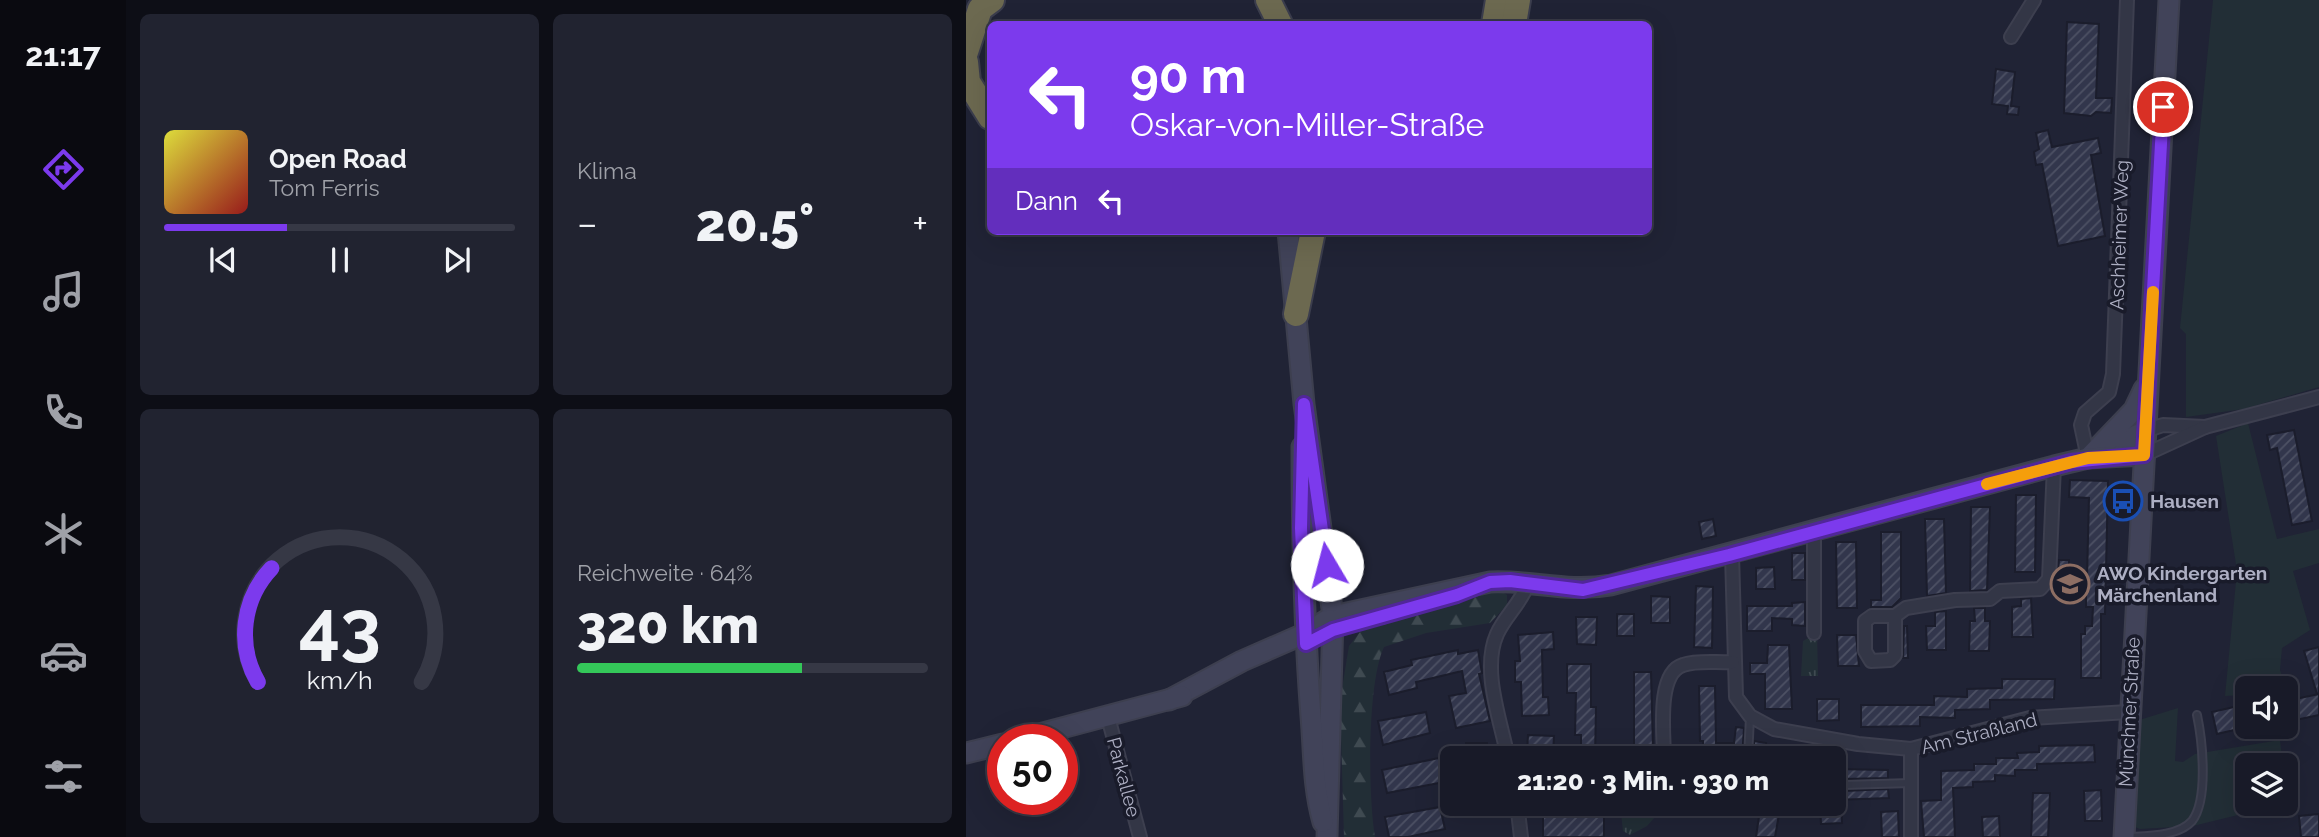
<!DOCTYPE html>
<html lang="de">
<meta charset="utf-8">
<style>
body{margin:0;font-family:Raleway,sans-serif;background:#212330;color:#f1f3f6;height:100vh;display:flex;flex-direction:column;font-size:26px;white-space:nowrap}
*{box-sizing:border-box;margin:0}
p{font-size:23px;color:#9fa1a8}
.icon{flex:none;width:38px;height:38px;fill:none;stroke:currentColor;stroke-width:2;stroke-linecap:round;stroke-linejoin:round}
.map{position:relative;flex:1;overflow:hidden}
.details{display:flex;flex-direction:column;gap:14px;padding:14px;background:#0d0e16;width:840px}
.details>*{flex:none}
.banner{position:absolute;left:21px;top:21px;width:665px;height:214px;border-radius:10px;box-shadow:0 7px 28px #0002,0 0 0 2px #363845;background:#7c3aed;color:#fff;overflow:hidden}
.tools{position:absolute;left:1269px;top:676px;display:grid;gap:14px}
.tools a{display:grid;place-items:center;width:63px;height:63px;border-radius:10px;background:#181a28;box-shadow:0 7px 28px #0002,0 0 0 2px #363845;font-size:35px}
.speed{position:absolute;left:21px;top:724px;display:flex;gap:14px;font-size:35px;font-weight:700;text-align:center}
.speed>*{display:grid;place-content:center;width:91px;height:91px;border-radius:50%;background:#181a28;box-shadow:0 7px 28px #0002,0 0 0 2px #363845;line-height:1}
.speed .limit{border:10px solid #d22;background:#fff;color:#111}
.pin{position:absolute;display:grid;place-items:center;width:60px;height:60px;color:#fff;margin:-30px;border:4px solid #fff;border-radius:50%;box-shadow:0 2px 7px #0007}
.me{position:absolute;width:77px;margin:-38px;rotate:352deg;stroke-linejoin:round;filter:drop-shadow(0 0 5px #0008)}
.turn{display:flex;align-items:center;gap:24px;height:147px;padding:0 28px;font-size:32px}
.turn .icon{width:91px;height:91px;stroke-width:2.5}
.turn b{display:block;font-size:49px;line-height:60px}
.then{display:flex;align-items:center;height:66px;padding:0 28px;background:#0003;gap:14px;font-size:26px}
.big{font-size:52px;font-weight:800;line-height:1.1}
.details .card{flex:1;display:flex;flex-direction:column;justify-content:center;gap:10px;min-width:0;padding:0 24px;border-radius:10px;background:#212330}
.details .dial{align-items:center;gap:0}
.dial svg{height:182px;overflow:visible;fill:none;stroke:#363845;stroke-width:7;stroke-linecap:round;text-anchor:middle}
.dial text{fill:#f1f3f6;stroke:none}
.song{display:flex;align-items:center;gap:21px}
.cover{width:84px;height:84px;border-radius:10px;background:linear-gradient(135deg,hsl(60 70% 55%),hsl(0 70% 35%))}
.played{height:7px;border-radius:4px;background:linear-gradient(90deg,#7c3aed 35%,#363845 35%)}
.keys{display:flex;justify-content:space-around;direction:ltr}
.heat{display:flex;justify-content:space-between;align-items:center;font-size:38px;direction:ltr}
.charge{height:10px;border-radius:5px;background:linear-gradient(90deg,#34c759 64%,#363845 0)}
.details .tiles{flex:1;display:grid;gap:14px;grid-template-columns:repeat(2,1fr)}
.trip{position:absolute;left:474px;top:746px;width:406px;height:70px;border-radius:10px;background:#181a28;box-shadow:0 7px 28px #0002,0 0 0 2px #363845;font-weight:800;line-height:70px;text-align:center}
main{display:flex;flex:1;min-height:0}
.tabs{display:flex;flex-direction:column;width:126px;justify-content:space-around;align-items:center;background:#0a0a10;color:#9fa1a8}
.tabs .icon{width:49px;height:49px}
.tabs .active{color:#7c3aed}
.tabs b{font-size:32px;color:#f1f3f6}
.map>svg:first-child{display:block}
.green{fill:#222e36}
.forest{fill:url(#forest-firs)}
.park{fill:url(#park-tufts)}
.building{fill:url(#building-hatch);stroke:#1b1d2c;stroke-width:2}
.lines{fill:none;stroke-linecap:round;stroke-linejoin:round}
.lane-casing{stroke:#3d3f4f;stroke-width:10}
.street-casing{stroke:#3d3f4f;stroke-width:16}
.secondary-casing{stroke:#3d3f4f;stroke-width:23}
.highway-casing{stroke:#3b3d4d;stroke-width:28}
.lane{stroke:#333646;stroke-width:6}
.street{stroke:#333646;stroke-width:12}
.secondary{stroke:#414359;stroke-width:19}
.highway{stroke:#6c6950;stroke-width:24}
.route-casing{stroke:#51269a;stroke-width:18}
.route{stroke:#7c3aed;stroke-width:12}
.slow{stroke:#f59e0b;stroke-width:12}
.labels{text-anchor:middle;stroke-width:7;stroke-linejoin:round;paint-order:stroke}
.street-label{font-size:19px;fill:#adafc3;stroke:#191b2a}
.poi-label{font-size:19px;font-weight:bold;fill:#adafc3;stroke:#191b2a;text-anchor:start}
</style>
<main>
<nav class="tabs">
<b>21:17</b>
<svg class="icon active" aria-label="directions" viewBox="0 0 24 24"><path d="M12 3l9 9-9 9-9-9zM9 14v-3h6M13 9l2 2-2 2"/></svg>
<svg class="icon" aria-label="music" viewBox="0 0 24 24"><path d="M9 18V5l10-2v13"/><circle cx="6" cy="18" r="3"/><circle cx="16" cy="16" r="3"/></svg>
<svg class="icon" aria-label="phone" viewBox="0 0 24 24"><path d="M5 4h4l2 5-3 2q2 4 5 5l2-3 5 2v4C11 20 4 13 5 4z"/></svg>
<svg class="icon" aria-label="climate" viewBox="0 0 24 24"><path d="M12 3v18M4 7l16 10M4 17L20 7"/></svg>
<svg class="icon" aria-label="car" viewBox="0 0 24 24"><path d="M5 17H2v-5l4-1 3-4h7l3 4 3 1v5h-3M9 17h6M6 11h13"/><circle cx="7" cy="17" r="2"/><circle cx="17" cy="17" r="2"/></svg>
<svg class="icon" aria-label="filters" viewBox="0 0 24 24"><path d="M4 7h16M4 17h16"/><circle cx="9" cy="7" r="2"/><circle cx="15" cy="17" r="2"/></svg>
</nav>
<section class="details">
<div class="tiles">
<div class="card">
<div class="song"><i class="cover"></i><div><b>Open Road</b><p>Tom Ferris</p></div></div>
<div class="played"></div>
<div class="keys"><svg class="icon" aria-label="previous" viewBox="0 0 24 24"><path d="M18 5L8 12l10 7zM5 5v14"/></svg><svg class="icon" aria-label="pause" viewBox="0 0 24 24"><path d="M8 5v14M16 5v14"/></svg><svg class="icon" aria-label="next" viewBox="0 0 24 24"><path d="M6 5l10 7-10 7zM19 5v14"/></svg></div>
</div>
<div class="card"><p>Klima</p>
<div class="heat"><a>−</a><b class="big">20.5°</b><a>+</a></div>
</div>
<div class="card dial"><svg viewBox="0 0 100 80">
<path d="M14 69A42 42 0 1 1 86 69"/>
<path d="M14 69A42 42 0 0 1 20 19" stroke="#7c3aed"/>
<text x="50" y="56" font-size="32" font-weight="700">43</text>
<text x="50" y="72" font-size="11">km/h</text>
</svg></div>
<div class="card"><p>Reichweite · 64%</p><b class="big">320 km</b><div class="charge"></div></div>
</div>
</section>
<div class="map">
<svg width="1353" height="837" viewBox="0 0 1353 837">
<defs>
<pattern id="forest-firs" width="22" height="20" patternUnits="userSpaceOnUse" patternTransform="scale(1.75)"><rect width="22" height="20" fill="#222e36"/><path d="M5 1l3.5 6h-7zM16 11l3.5 6h-7z" fill="#3f4a51"/></pattern>
<pattern id="park-tufts" width="24" height="20" patternUnits="userSpaceOnUse" patternTransform="scale(1.75)"><rect width="24" height="20" fill="#222e36"/><path d="M3 7l-1-3M5 7V3M7 7l1-3M15 17l-1-3M17 17v-4M19 17l1-3" fill="none" stroke="#3f4a51"/></pattern>
<pattern id="building-hatch" width="6" height="6" patternUnits="userSpaceOnUse" patternTransform="scale(1.75)"><rect width="6" height="6" fill="#32364c"/><path d="M-1 1l2-2M0 6l6-6M5 7l2-2" fill="none" stroke="#4d5164"/></pattern>
</defs>
<rect width="100%" height="100%" fill="#202335"/>
<g class="green">
<polygon points="1247,0 1353,0 1353,387 1278,409 1220,417 1220,334 1214,328"/>
<polygon points="1282,423 1311,539 1353,529 1353,563 1327,571 1344,630 1316,648 1314,670 1322,693 1320,688 1281,688 1281,695 1259,696 1271,571 1250,436"/>
<polygon points="1212,708 1209,761 1217,762 1229,754 1314,740 1317,765 1281,765 1281,803 1320,803 1320,791 1321,803 1227,826 1174,829 1166,826 1170,721"/>
</g>
<path class="forest" d="M533 590 541 595V605L524 623 460 633 418 647C401 683 402 796 409 837H378L374 701 383 646 397 628Z"/>
<g class="park">
<polygon points="851,633 852,676 835,676 837,641"/>
<polygon points="654,803 686,803 689,817 681,826 664,835 657,831"/>
</g>
<g class="building">
<polygon points="1101,22 1133,24 1130,98 1146,98 1145,113 1130,112 1125,116 1098,113"/>
<polygon points="1030,69 1049,72 1045,106 1053,107 1052,115 1041,114 1042,106 1026,104"/>
<polygon points="1082,130 1086,147 1132,138 1135,153 1125,155 1139,236 1092,246 1076,164 1070,165 1068,152 1073,149 1070,133"/>
<polygon points="1328,430 1346,521 1326,525 1311,448 1304,450 1301,435"/>
<polygon points="1104,480 1142,481 1139,614 1135,614 1135,678 1115,678 1115,634 1119,634 1119,626 1126,626 1127,607 1120,607 1120,592 1094,591 1095,577 1121,578 1123,498 1103,497"/>
<polygon points="1050,495 1070,495 1069,572 1049,572"/>
<polygon points="1005,507 1024,507 1021,590 1004,591"/>
<polygon points="747,519 750,536 736,539 733,522"/>
<polygon points="959,519 978,519 980,593 961,596"/>
<polygon points="915,532 935,532 935,598 926,607 905,607 905,600 915,600"/>
<polygon points="870,542 890,542 891,608 871,608"/>
<rect x="826" y="553" width="13" height="27"/>
<polygon points="1093,560 1103,560 1103,570 1092,570"/>
<polygon points="808,567 809,589 790,589 790,568"/>
<polygon points="730,586 747,587 746,648 728,647"/>
<polygon points="685,596 704,597 704,623 685,623"/>
<polygon points="1065,598 1067,637 1046,637 1046,607 1055,606 1055,599"/>
<polygon points="839,602 839,626 826,625 826,619 806,618 806,631 781,631 781,606 826,606 826,603"/>
<polygon points="1008,608 1019,608 1019,621 1024,621 1023,651 1003,651 1004,621 1009,621"/>
<polygon points="980,611 980,650 961,650 960,626 969,626 969,612"/>
<rect x="651" y="614" width="17" height="22"/>
<polygon points="610,617 631,617 630,645 611,644"/>
<polygon points="938,626 941,626 942,658 937,658"/>
<polygon points="587,632 588,649 576,650 577,697 582,697 583,715 556,716 555,682 549,682 549,661 554,661 552,635"/>
<polygon points="871,635 890,635 893,666 872,666"/>
<polygon points="802,645 823,645 826,709 799,709 799,674 784,674 784,663 801,663"/>
<polygon points="1353,647 1353,693 1351,694 1338,651"/>
<polygon points="492,650 492,654 512,650 516,673 513,674 524,721 490,728 483,696 500,693 496,671 450,682 451,688 423,695 418,672 446,665 445,660"/>
<polygon points="601,664 625,664 625,707 630,707 629,758 615,758 615,735 609,735 610,693 601,693"/>
<polygon points="668,672 685,672 687,748 684,748 684,758 668,758"/>
<polygon points="1036,679 1089,679 1088,699 1024,700 1024,709 989,710 989,718 954,717 954,726 895,727 895,705 968,705 968,696 1001,697 1001,689 1036,688"/>
<polygon points="733,686 749,686 750,743 768,743 770,727 778,728 776,758 737,758 737,741 734,741"/>
<polygon points="1353,694 1353,715 1320,722 1320,701"/>
<polygon points="851,699 873,699 873,720 851,721"/>
<polygon points="1281,704 1281,727 1251,734 1246,712"/>
<polygon points="460,712 464,733 417,745 412,721"/>
<polygon points="562,735 588,736 587,755 561,753"/>
<polygon points="788,741 800,743 799,758 788,758"/>
<rect x="500" y="743" width="21" height="15"/>
<polygon points="1128,745 1129,762 1071,764 1071,770 1049,770 1049,776 1029,775 1029,781 1007,782 1007,787 987,788 989,837 958,837 955,801 975,800 975,771 1008,770 1008,764 1030,764 1030,758 1052,758 1051,753 1073,752 1073,746"/>
<polygon points="473,758 478,782 421,793 416,770"/>
<polygon points="868,769 922,770 922,778 878,779 872,784 878,791 922,789 923,798 868,800"/>
<polygon points="1135,790 1136,821 1119,821 1118,791"/>
<polygon points="1067,793 1084,793 1082,837 1065,837"/>
<polygon points="608,803 638,803 638,837 577,837 577,814 607,814"/>
<polygon points="795,803 815,803 809,837 790,837"/>
<polygon points="854,803 875,803 876,823 855,824"/>
<polygon points="474,807 479,829 442,837 423,837 419,817"/>
<polygon points="932,811 933,837 916,837 915,812"/>
<polygon points="1353,814 1353,837 1335,837 1333,816"/>
<polygon points="1033,816 1034,837 1017,837 1016,817"/>
</g>
<g class="lines">
<defs>
<g id="lane">
<polyline points="782,758 784,717"/>
<polyline points="878,785 945,783"/>
<path d="M1164 837C1182 836 1213 836 1226 821 1243 799 1236 739 1231 715"/>
</g>
<g id="street">
<polyline points="1045,37 1068,0"/>
<polyline points="1179,431 1197,425 1239,427"/>
<polyline points="1178,455 1239,427 1353,397"/>
<polyline points="1122,458 1115,425 1119,413 1143,392 1147,374 1161,0"/>
<polyline points="848,532 848,633"/>
<polyline points="766,554 770,697 784,716 808,729 892,744 945,749 1064,718 1162,712"/>
<polyline points="929,616 929,655 924,660 905,661 899,651 899,621 906,616 929,616 940,608 989,600 1024,599 1034,591 1074,589 1083,579 1088,466"/>
<polyline points="142,717 174,837"/>
<polyline points="945,749 945,837"/>
<path d="M542 758C535 721 515 670 531 634 539 616 556 602 562 583"/>
<path d="M698 758C698 735 690 673 717 665 731 660 751 663 767 662"/>
<polyline points="551,803 555,837"/>
</g>
<g id="secondary">
<polyline points="322,231 338,404 367,616 361,837"/>
<path d="M336 447C336 537 338 626 345 716 348 752 347 787 357 822"/>
<polyline points="1132,453 1179,431"/>
<polyline points="1122,458 1168,410 1178,389"/>
<path d="M203 700 276 661 340 633 367 616 524 582C568 580 600 593 645 585L1088 466 1122 458 1178 455"/>
<polyline points="51,740 216,696"/>
<polyline points="0,753 37,744"/>
<polyline points="1158,837 1203,0"/>
</g>
<g id="highway">
<polyline points="302,0 314,24"/>
<polyline points="528,24 532,0"/>
<polyline points="548,24 552,0"/>
<polyline points="0,52 14,9 26,0"/>
<polyline points="0,62 2,82 24,117"/>
<polyline points="330,314 347,231"/>
</g>
</defs>
<use href="#lane" class="lane-casing"/>
<use href="#street" class="street-casing"/>
<use href="#secondary" class="secondary-casing"/>
<use href="#highway" class="highway-casing"/>
<use href="#lane" class="lane"/>
<use href="#street" class="street"/>
<use href="#secondary" class="secondary"/>
<use href="#highway" class="highway"/>
</g>
<g class="lines">
<defs>
<polyline id="route" points="361,565 338,404 335,528 340,644 367,630 491,595 524,582 544,581 617,590 763,555 1105,462 1178,455 1197,107"/>
</defs>
<use href="#route" class="route-casing"/>
<use href="#route" class="route"/>
<polyline class="slow" points="1021,484 1122,458 1178,455 1187,292"/>
</g>
<defs>
<symbol id="bus-ring" viewBox="-11 -11 22 22"><circle r="9.5" fill="#191b2a" stroke="#1a4fb4" stroke-width="1.5"/><path d="M-5-6H5V4H4V6H2V4H-2V6H-4V4H-5ZM-3.5-4V0h7V-4ZM-3.5 1.2v1.5H-2V1.2ZM2 1.2v1.5H3.5V1.2Z" fill="#1a4fb4"/></symbol>
<symbol id="school-ring" viewBox="-11 -11 22 22"><circle r="9.5" fill="#191b2a" stroke="#8d6e63" stroke-width="1.5"/><path d="M0-5L7-2L0 1L-7-2ZM-4 1L0 2.5L4 1V4Q0 6-4 4Z" fill="#8d6e63"/></symbol>
</defs>
<g fill-rule="evenodd">
<use href="#bus-ring" x="1135" y="479" width="44" height="44"/>
<use href="#school-ring" x="1082" y="562" width="44" height="44"/>
</g>
<g class="labels">
<g class="street-label">
<text transform="translate(1153 235) rotate(-88)" y="7">Aschheimer Weg</text>
<text transform="translate(1163 712) rotate(-87)" y="7">Münchner Straße</text>
<text transform="translate(1013 733) rotate(-14)" y="7">Am Straßland</text>
<text transform="translate(158 777) rotate(75)" y="7">Parkallee</text>
</g>
<g class="poi-label">
<text x="1184" y="508">Hausen</text>
<text x="1131" y="580">AWO Kindergarten<tspan x="1131" dy="22">Märchenland</tspan></text>
</g>
</g>
</svg>
<div class="tools">
<a><svg class="icon" aria-label="sound" viewBox="0 0 24 24"><path d="M4 9h4l5-4v14l-5-4H4zM17 9q2 3 0 6"/></svg></a>
<a><svg class="icon" aria-label="layers" viewBox="0 0 24 24"><path d="M12 4l9 5-9 5-9-5zM3 14l9 5 9-5"/></svg></a>
</div>
<div class="speed"><div class="limit">50</div></div>
<div class="pin" style="left:1197px;top:107px;background:#d93025"><svg class="icon" aria-label="arrive" viewBox="0 0 24 24"><path d="M6 21V4h12l-3 4 3 4H6"/></svg></div>
<svg class="me" style="left:361px;top:565px" viewBox="-20 -20 40 40"><circle r="19" fill="#fff"/><path d="M0-13L10 11 0 6-10 11z" fill="#7c3aed"/></svg>
<div class="trip">21:20 · 3 Min. · 930 m</div>
<div class="banner">
<div class="turn"><svg class="icon" aria-label="left" viewBox="0 0 24 24"><path d="M17 20v-9H6M10 6l-5 5 5 5"/></svg><div><b>90 m</b>Oskar-von-Miller-Straße</div></div>
<div class="then">Dann<svg class="icon" aria-label="left" viewBox="0 0 24 24"><path d="M17 20v-9H6M10 6l-5 5 5 5"/></svg></div>
</div>
</div>
</main>
